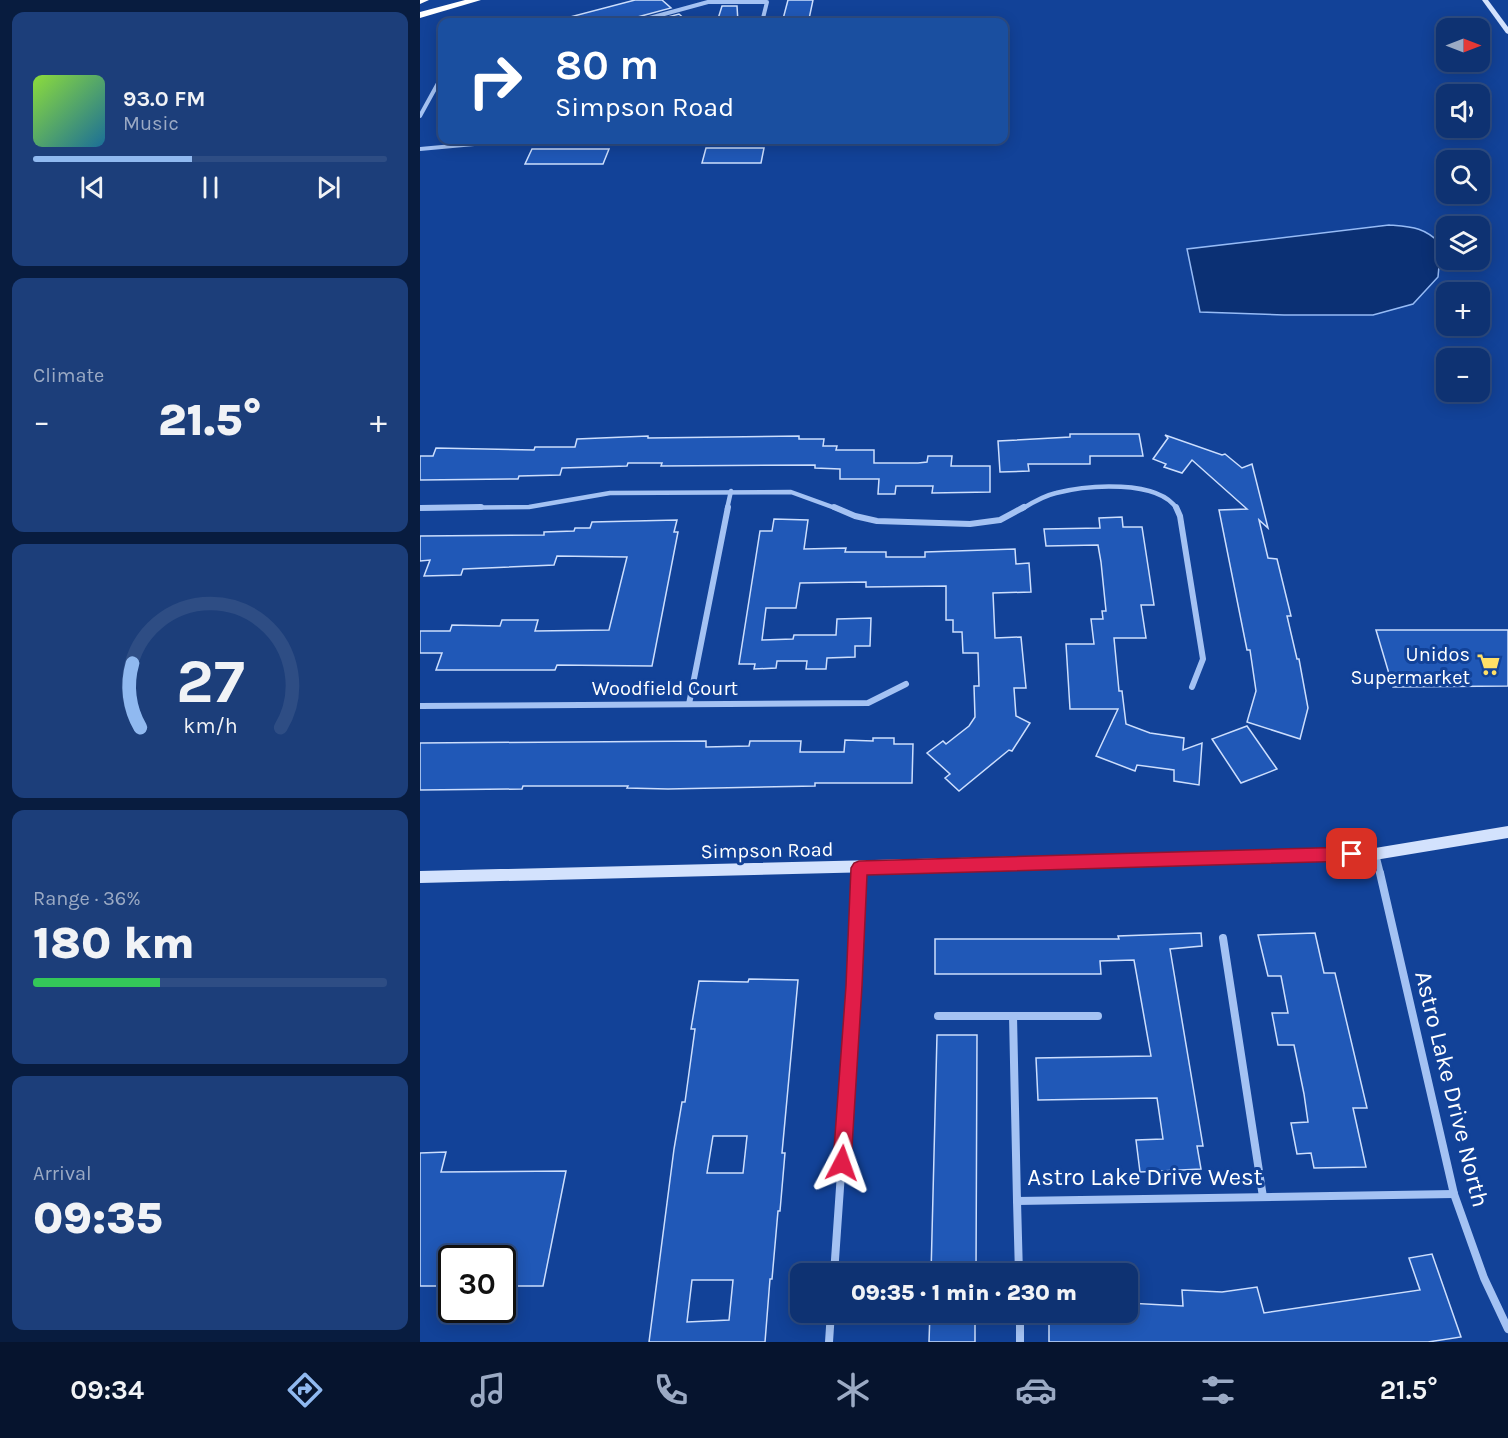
<!DOCTYPE html>
<meta charset="utf-8">
<style>
body{margin:0;font-family:Karla,sans-serif;background:#1c3e7a;color:#f1f3f6;height:100vh;display:flex;flex-direction:column;font-size:22px;white-space:nowrap}
*{box-sizing:border-box;margin:0}
p{font-size:20px;color:#9baac4}
.icon{flex:none;width:33px;height:33px;fill:none;stroke:currentColor;stroke-width:2;stroke-linecap:round;stroke-linejoin:round}
.map{position:relative;flex:1;overflow:hidden}
.sheet{display:flex;flex-direction:column;gap:12px;padding:12px;background:#081c3f;width:420px}
.sheet>*{flex:none}
.banner{position:absolute;left:18px;top:18px;width:570px;height:126px;border-radius:12px;box-shadow:0 3px 15px #0003,0 0 0 2px #2e4d84;background:#1a4fa0;color:#fff;overflow:hidden}
.needle{width:39px;rotate:90deg}
.buttons{position:absolute;left:1016px;top:18px;display:grid;gap:12px}
.buttons a{display:grid;place-items:center;width:54px;height:54px;border-radius:12px;background:#0e3272;box-shadow:0 3px 15px #0003,0 0 0 2px #2e4d84;font-size:30px}
.speed{position:absolute;left:18px;top:1245px;display:flex;gap:12px;font-size:30px;font-weight:700;text-align:center}
.speed>*{display:grid;place-content:center;width:78px;height:78px;border-radius:50%;background:#0e3272;box-shadow:0 3px 15px #0003,0 0 0 2px #2e4d84;line-height:1}
.speed .limit{border:3px solid #111;border-radius:9px;background:#fff;color:#111}
.pin{position:absolute;display:grid;place-items:center;width:51px;height:51px;color:#fff;margin:-26px;border-radius:12px;box-shadow:0 3px 9px #0006}
.me{position:absolute;width:66px;margin:-33px;rotate:4deg;stroke-linejoin:round;filter:drop-shadow(0 0 4px #0008)}
.turn{display:flex;align-items:center;gap:21px;height:126px;padding:0 18px;font-size:27px}
.turn .icon{width:78px;height:78px;stroke-width:2.5}
.turn b{display:block;font-size:42px;line-height:51px}
.big{font-size:45px;font-weight:800;line-height:1.1}
.sheet .card{flex:1;display:flex;flex-direction:column;justify-content:center;gap:9px;min-width:0;padding:0 21px;border-radius:12px;background:#1c3e7a}
.sheet .dial{align-items:center;gap:0}
.dial svg{height:156px;overflow:visible;fill:none;stroke:#2e4d84;stroke-width:7;stroke-linecap:round;text-anchor:middle}
.dial text{fill:#f1f3f6;stroke:none}
.song{display:flex;align-items:center;gap:18px}
.cover{width:72px;height:72px;border-radius:9px;background:linear-gradient(135deg,hsl(90 70% 55%),hsl(200 70% 35%))}
.played{height:6px;border-radius:3px;background:linear-gradient(90deg,#90b9f0 45%,#2e4d84 45%)}
.keys{display:flex;justify-content:space-around;direction:ltr}
.heat{display:flex;justify-content:space-between;align-items:center;font-size:33px;direction:ltr}
.charge{height:9px;border-radius:4px;background:linear-gradient(90deg,#34c759 36%,#2e4d84 0)}
.trip{position:absolute;left:370px;top:1263px;width:348px;height:60px;border-radius:12px;background:#0e3272;box-shadow:0 3px 15px #0003,0 0 0 2px #2e4d84;font-weight:800;line-height:60px;text-align:center}
.menu{display:flex;height:96px;justify-content:space-around;align-items:center;background:#06142e;color:#9baac4}
.menu .icon{width:42px;height:42px}
.menu .on{color:#90b9f0}
.menu b{font-size:27px;color:#f1f3f6}
main{display:flex;flex:1;min-height:0}
.map>svg:first-child{display:block}
.water{fill:#0b3074;stroke:#96bbf6;stroke-width:1.5}
.building{fill:#2058b7;stroke:#ccdefd;stroke-width:1.5;fill-rule:evenodd}
.lines{fill:none;stroke-linecap:round;stroke-linejoin:round}
.street-far3{stroke:#a4c2f3;stroke-width:4}
.street-far2{stroke:#a4c2f3;stroke-width:4.5}
.street-far1{stroke:#a4c2f3;stroke-width:6}
.street{stroke:#a4c2f3;stroke-width:8}
.secondary{fill:#d3e2fd;fill-rule:evenodd}
.highway{fill:#fff;fill-rule:evenodd}
.route{fill:#e11d48;stroke:#92132f;stroke-width:1.5}
.labels{text-anchor:middle;stroke-width:6;stroke-linejoin:round;paint-order:stroke}
.poi-label{font-size:20px;fill:#fff;stroke:#124298;text-anchor:end}
.street-label{font-size:20px;fill:#fff;stroke:#124298}
.near-street-label{font-size:24px;fill:#fff;stroke:#124298}
</style>
<main>
<section class="sheet">
<div class="card">
<div class="song"><i class="cover"></i><div><b>93.0 FM</b><p>Music</p></div></div>
<div class="played"></div>
<div class="keys"><svg class="icon" aria-label="previous" viewBox="0 0 24 24"><path d="M18 5L8 12l10 7zM5 5v14"/></svg><svg class="icon" aria-label="pause" viewBox="0 0 24 24"><path d="M8 5v14M16 5v14"/></svg><svg class="icon" aria-label="next" viewBox="0 0 24 24"><path d="M6 5l10 7-10 7zM19 5v14"/></svg></div>
</div>
<div class="card"><p>Climate</p>
<div class="heat"><a>−</a><b class="big">21.5°</b><a>+</a></div>
</div>
<div class="card dial"><svg viewBox="0 0 100 80">
<path d="M14 69A42 42 0 1 1 86 69"/>
<path d="M14 69A42 42 0 0 1 10 36" stroke="#90b9f0"/>
<text x="50" y="56" font-size="32" font-weight="700">27</text>
<text x="50" y="72" font-size="11">km/h</text>
</svg></div>
<div class="card"><p>Range · 36%</p><b class="big">180 km</b><div class="charge"></div></div>
<div class="card"><p>Arrival</p><b class="big">09:35</b></div>
</section>
<div class="map">
<svg width="1088" height="1342" viewBox="0 0 1088 1342">
<rect width="100%" height="100%" fill="#124298"/>
<path class="water" d="M969 225C992 227 1004 227 1021 244L1018 277 993 304 953 315H864L780 312 767 249Z"/>
<g class="building">
<polygon points="215,0 242,0 251,8 214,18 211,22 151,22 150,17"/>
<polygon points="368,0 393,0 389,19 363,19"/>
<polygon points="302,6 317,6 318,22 297,22"/>
<polygon points="259,14 268,22 229,22"/>
<polygon points="286,148 344,148 341,163 282,163"/>
<polygon points="112,149 189,149 183,164 105,164"/>
<polygon points="650,434 719,434 723,456 670,456 670,464 608,464 609,471 580,472 578,441 650,437"/>
<polygon points="745,435 802,455 805,454 822,468 832,464 848,528 839,520 848,558 857,559 871,616 867,616 877,659 879,659 888,708 880,739 827,722 836,691 830,650 827,650 799,510 827,509 772,460 762,473 744,467 746,464 733,459 748,438"/>
<polygon points="228,436 228,438 379,436 379,439 404,439 403,446 417,446 416,450 454,450 454,463 498,463 507,462 508,456 532,456 531,466 570,466 570,492 512,493 513,486 476,486 475,494 458,494 459,479 420,479 420,469 395,468 395,465 241,466 242,463 208,463 207,466 142,468 140,475 99,476 98,479 0,480 0,456 13,456 16,448 114,450 115,447 155,447 157,439"/>
<polygon points="702,517 703,527 722,527 734,605 721,605 726,638 694,638 699,691 702,691 706,724 730,733 764,738 763,750 782,743 779,785 754,781 754,770 717,765 715,771 676,756 698,709 650,709 646,644 674,644 671,619 683,619 682,611 686,611 681,562 678,545 626,546 624,529 680,528 679,518"/>
<polygon points="354,519 388,520 384,549 426,548 425,552 466,552 466,557 505,557 505,552 595,549 596,564 609,563 611,592 573,593 575,638 601,637 606,688 594,688 596,716 610,723 592,751 589,750 539,791 525,778 530,774 507,753 523,741 526,744 549,726 555,717 554,686 559,686 558,653 543,653 542,632 533,632 533,620 526,620 526,586 446,587 446,582 380,583 376,608 346,608 342,640 373,639 374,635 416,635 417,619 451,618 450,646 435,646 435,657 407,658 406,669 386,669 387,661 357,661 356,668 334,669 335,664 319,664 340,531 352,531"/>
<polygon points="257,520 254,532 258,532 232,666 137,665 135,670 16,670 22,653 0,653 0,631 30,631 32,625 80,626 82,620 118,620 115,631 189,630 207,557 137,556 134,565 43,569 41,575 4,576 10,560 0,561 0,536 124,535 124,532 154,531 155,528 170,528 172,522"/>
<polygon points="956,630 1088,630 1088,686 973,687"/>
<polygon points="827,726 857,769 821,783 792,739"/>
<polygon points="453,738 474,738 474,744 493,744 492,783 395,783 395,786 248,789 207,788 208,786 103,786 102,789 0,790 0,743 286,741 286,747 329,746 330,741 381,741 380,752 424,752 425,740 453,741"/>
<polygon points="781,933 782,946 750,949 783,1146 777,1146 781,1169 720,1172 716,1140 743,1139 737,1098 618,1100 616,1058 731,1056 714,960 680,961 681,974 515,974 515,939 699,939 698,936"/>
<polygon points="895,933 904,973 915,973 947,1108 933,1108 946,1167 894,1168 891,1153 877,1154 871,1123 888,1122 884,1094 874,1045 858,1045 852,1013 868,1013 861,976 848,976 838,935"/>
<path d="M329 979 378 980 362 1153H365L360 1211H358L352 1279H350L345 1342H229L254 1149 262 1102H265L275 1029H271L279 981 328 982ZM293 1136H327L323 1173H287ZM272 1280H313L309 1320 267 1322Z"/>
<polygon points="517,1035 557,1035 556,1274 511,1274"/>
<polygon points="26,1152 21,1172 146,1171 123,1286 82,1286 82,1258 32,1258 32,1286 0,1286 0,1153"/>
<polygon points="1012,1254 1041,1337 1008,1342 629,1342 629,1312 708,1312 708,1303 763,1306 762,1290 802,1292 837,1287 844,1313 1000,1290 989,1258"/>
<polygon points="510,1312 555,1312 555,1342 509,1342"/>
</g>
<g class="lines">
<g class="street-far3">
<polyline points="215,22 288,2 347,2 342,22"/>
<polyline points="0,116 22,76"/>
<polyline points="0,149 99,140 216,140"/>
</g>
<g class="street-far2">
<polyline points="0,508 109,507 190,493 371,492 418,509"/>
<polyline points="307,509 311,491"/>
<path d="M602 509C613 502 623 496 636 493 667 485 738 479 757 509"/>
</g>
<g class="street-far1">
<polyline points="414,507 435,516 457,521 550,524 580,520 604,507"/>
<polyline points="756,507 760,516 783,659 772,687"/>
<polyline points="0,508 61,507"/>
<polyline points="269,704 308,507"/>
<polyline points="0,706 448,703 486,684"/>
<polyline points="956,854 961,874"/>
<polyline points="439,874 439,868"/>
</g>
<g class="street">
<polyline points="960,873 1034,1194 1064,1278 1088,1329"/>
<polyline points="803,938 843,1197"/>
<polyline points="518,1016 678,1016"/>
<polyline points="593,1016 597,1201 1034,1194"/>
<polyline points="597,1201 599,1274"/>
<polyline points="414,1274 434,986 439,873"/>
<polyline points="600,1312 600,1342"/>
<polyline points="409,1342 411,1312"/>
</g>
<g class="secondary">
<polygon points="1062,0 1068,0 1088,27 1088,34 1086,33"/>
<polygon points="1088,826 1088,838 955,860 0,883 0,871 955,848"/>
</g>
<g class="highway">
<polygon points="0,0 9,0 0,4"/>
<polygon points="45,0 61,0 0,18 0,12"/>
</g>
</g>
<polygon class="route" points="932,847 937,849 940,854 937,859 932,861 447,875 442,986 431,1163 428,1169 422,1172 415,1169 413,1163 426,986 431,868 434,863 439,861"/>
<defs>
<symbol id="supermarket-bare" viewBox="-9 -9 18 18"><path d="M-6-5.5h2.5l.6 2H6L4.5 2H-2.5L-4.4-4H-6ZM-1.5 3.2a1.3 1.3 0 1 0 .1 0ZM3 3.2a1.3 1.3 0 1 0 .1 0Z" fill="#ffdf66" stroke="#124298" stroke-width="2.5" paint-order="stroke"/></symbol>
</defs>
<g fill-rule="evenodd">
<use href="#supermarket-bare" x="1052" y="648" width="33" height="33"/>
</g>
<g class="labels">
<g class="poi-label">
<text x="1050" y="661">Unidos<tspan x="1050" dy="23">Supermarket</tspan></text>
</g>
<g class="street-label">
<text x="245" y="695">Woodfield Court</text>
<text transform="translate(347 850) rotate(-1)" y="7">Simpson Road</text>
</g>
<g class="near-street-label">
<text transform="translate(1032 1089) rotate(76)" y="8">Astro Lake Drive North</text>
<text x="725" y="1185">Astro Lake Drive West</text>
</g>
</g>
</svg>
<div class="buttons">
<a><svg class="needle" viewBox="-14 -14 28 28"><path d="M0-13l5 13h-10z" fill="#e53935"/><path d="M0 13l5-13h-10z" fill="#9baac4"/></svg></a>
<a><svg class="icon" aria-label="sound" viewBox="0 0 24 24"><path d="M4 9h4l5-4v14l-5-4H4zM17 9q2 3 0 6"/></svg></a>
<a><svg class="icon" aria-label="search" viewBox="0 0 24 24"><circle cx="10" cy="10" r="6"/><path d="M15 15l6 6"/></svg></a>
<a><svg class="icon" aria-label="layers" viewBox="0 0 24 24"><path d="M12 4l9 5-9 5-9-5zM3 14l9 5 9-5"/></svg></a>
<a>+</a>
<a>−</a>
</div>
<div class="speed"><div class="limit">30</div></div>
<div class="pin" style="left:932px;top:854px;background:#d93025"><svg class="icon" aria-label="arrive" viewBox="0 0 24 24"><path d="M6 21V4h12l-3 4 3 4H6"/></svg></div>
<svg class="me" style="left:422px;top:1163px" viewBox="-20 -20 40 40"><path d="M0-17L14 15 0 8-14 15z" fill="#e11d48" stroke="#fff" stroke-width="4"/></svg>
<div class="trip">09:35 · 1 min · 230 m</div>
<div class="banner">
<div class="turn"><svg class="icon" aria-label="right" viewBox="0 0 24 24"><path d="M7 20v-9h11M14 6l5 5-5 5"/></svg><div><b>80 m</b>Simpson Road</div></div>
</div>
</div>
</main>
<nav class="menu">
<b>09:34</b>
<svg class="icon on" aria-label="directions" viewBox="0 0 24 24"><path d="M12 3l9 9-9 9-9-9zM9 14v-3h6M13 9l2 2-2 2"/></svg>
<svg class="icon" aria-label="music" viewBox="0 0 24 24"><path d="M9 18V5l10-2v13"/><circle cx="6" cy="18" r="3"/><circle cx="16" cy="16" r="3"/></svg>
<svg class="icon" aria-label="phone" viewBox="0 0 24 24"><path d="M5 4h4l2 5-3 2q2 4 5 5l2-3 5 2v4C11 20 4 13 5 4z"/></svg>
<svg class="icon" aria-label="climate" viewBox="0 0 24 24"><path d="M12 3v18M4 7l16 10M4 17L20 7"/></svg>
<svg class="icon" aria-label="car" viewBox="0 0 24 24"><path d="M5 17H2v-5l4-1 3-4h7l3 4 3 1v5h-3M9 17h6M6 11h13"/><circle cx="7" cy="17" r="2"/><circle cx="17" cy="17" r="2"/></svg>
<svg class="icon" aria-label="filters" viewBox="0 0 24 24"><path d="M4 7h16M4 17h16"/><circle cx="9" cy="7" r="2"/><circle cx="15" cy="17" r="2"/></svg>
<b>21.5°</b>
</nav>
